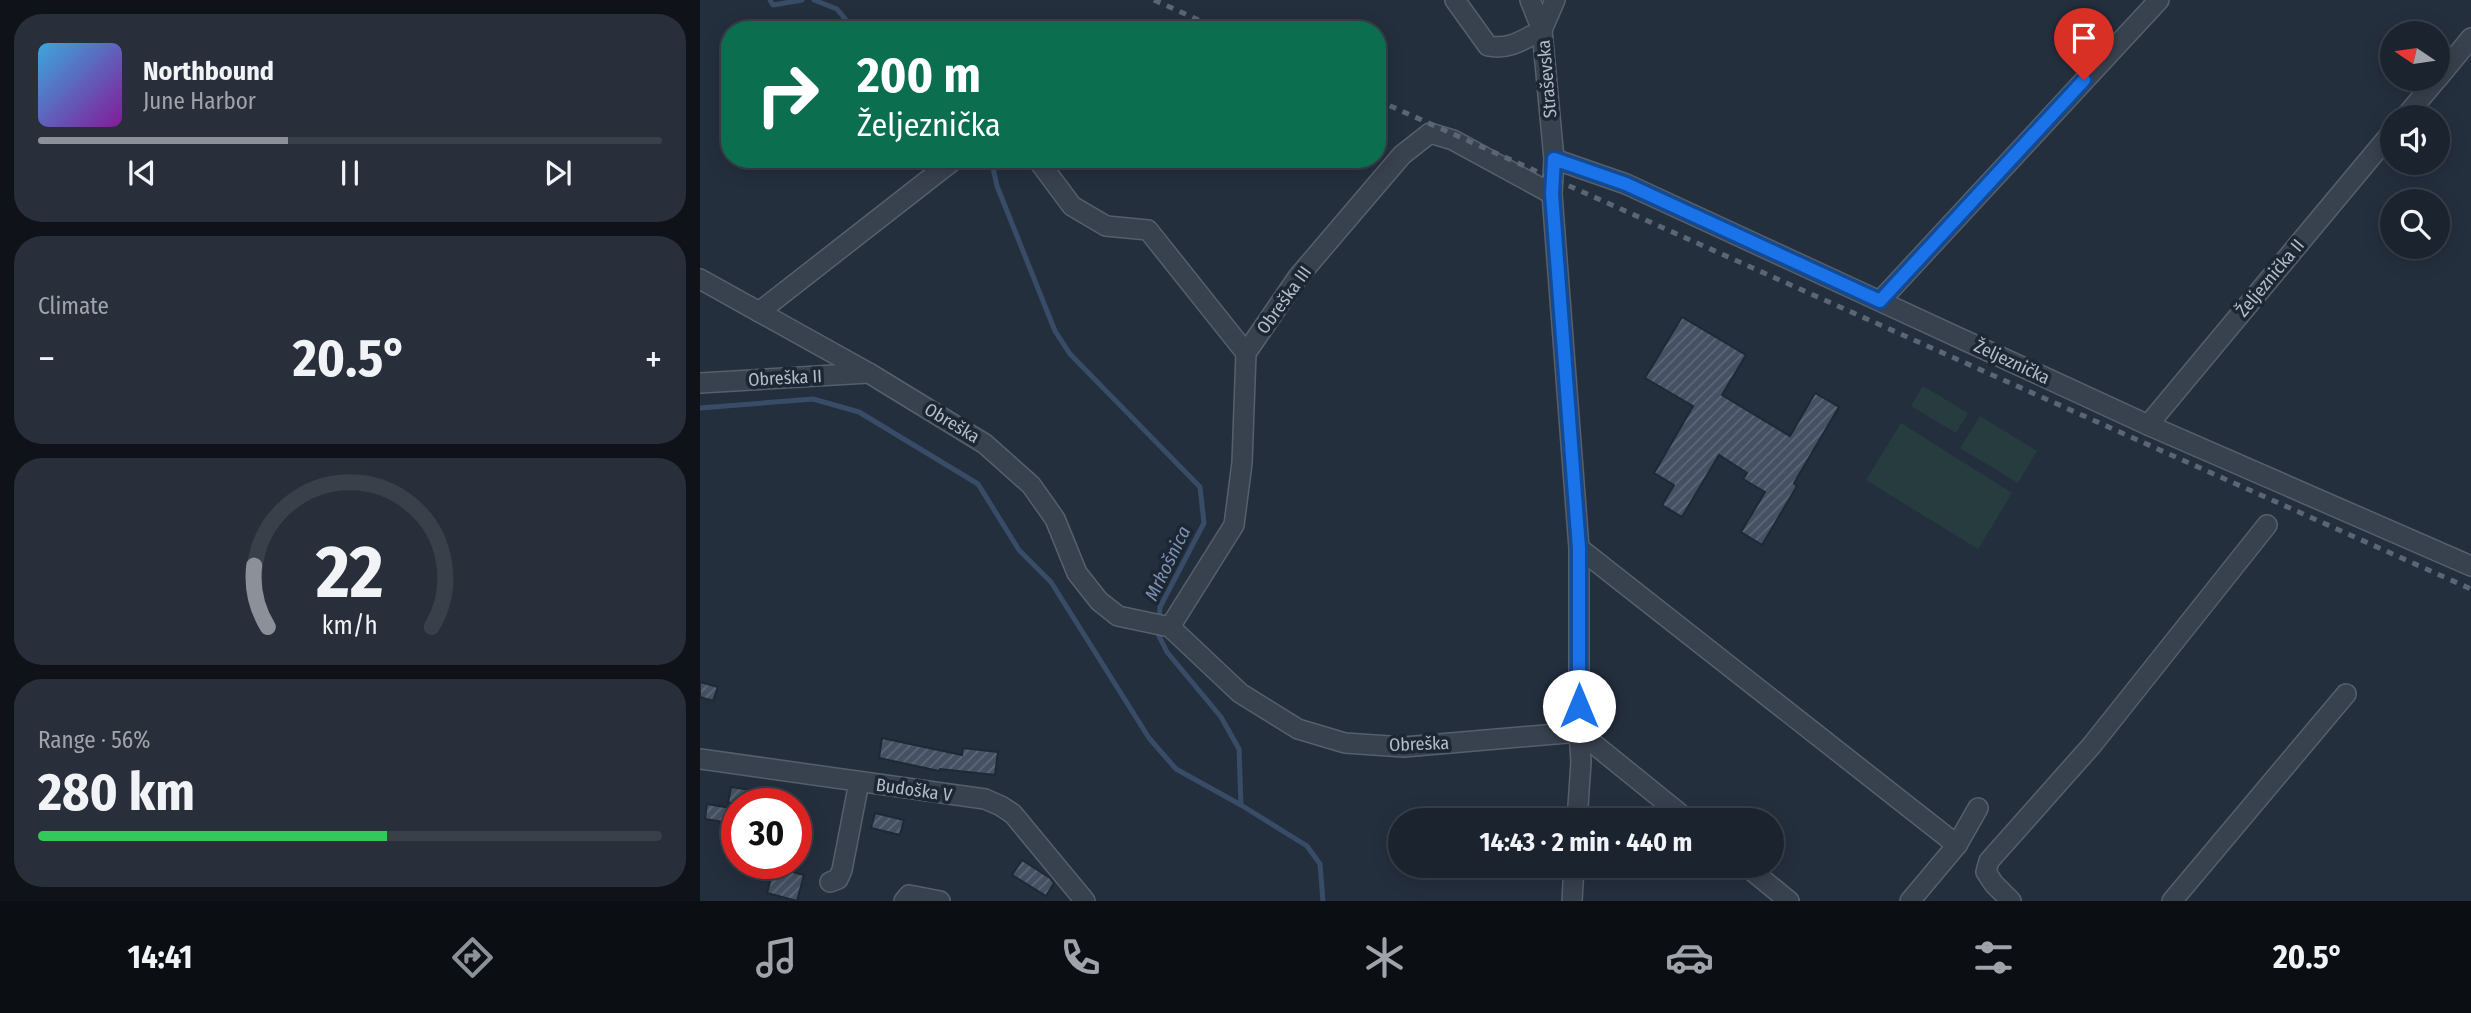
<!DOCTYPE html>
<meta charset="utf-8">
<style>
body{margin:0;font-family:"Fira Sans Condensed",sans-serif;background:#282f3a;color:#f1f3f6;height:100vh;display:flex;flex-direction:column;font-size:26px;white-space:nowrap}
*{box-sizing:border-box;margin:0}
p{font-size:23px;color:#a0a4aa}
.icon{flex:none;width:38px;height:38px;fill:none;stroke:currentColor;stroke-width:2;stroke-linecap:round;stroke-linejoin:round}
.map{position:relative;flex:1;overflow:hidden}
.panel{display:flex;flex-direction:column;gap:14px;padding:14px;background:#0f1319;width:700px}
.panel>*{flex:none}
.hud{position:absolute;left:21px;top:21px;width:665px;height:147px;border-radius:28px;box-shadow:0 4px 18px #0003,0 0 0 2px #39404a;background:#0b6e4f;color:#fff;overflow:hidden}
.needle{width:46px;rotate:283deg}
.fabs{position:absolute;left:1680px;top:21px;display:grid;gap:14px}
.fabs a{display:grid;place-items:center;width:70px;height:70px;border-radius:50%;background:#1b232e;box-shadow:0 4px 18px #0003,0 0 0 2px #39404a;font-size:35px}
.speed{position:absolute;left:21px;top:788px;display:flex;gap:14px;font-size:35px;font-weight:700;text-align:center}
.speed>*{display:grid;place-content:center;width:91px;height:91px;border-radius:50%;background:#1b232e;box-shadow:0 4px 18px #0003,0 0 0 2px #39404a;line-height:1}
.speed .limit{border:10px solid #d22;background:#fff;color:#111}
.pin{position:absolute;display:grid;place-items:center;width:60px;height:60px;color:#fff;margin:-72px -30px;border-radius:50% 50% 50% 0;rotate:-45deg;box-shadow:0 0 7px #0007}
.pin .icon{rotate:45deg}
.me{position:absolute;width:77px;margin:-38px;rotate:0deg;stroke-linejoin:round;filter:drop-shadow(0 0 5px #0008)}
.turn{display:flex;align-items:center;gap:24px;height:147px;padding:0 21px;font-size:32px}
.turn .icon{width:91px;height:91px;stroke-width:2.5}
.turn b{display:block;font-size:49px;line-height:60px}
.big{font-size:52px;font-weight:700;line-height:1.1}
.panel .card{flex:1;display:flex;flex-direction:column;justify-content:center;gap:10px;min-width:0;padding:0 24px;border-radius:28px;background:#282f3a}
.panel .dial{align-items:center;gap:0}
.dial svg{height:182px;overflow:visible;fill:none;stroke:#39404a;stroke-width:7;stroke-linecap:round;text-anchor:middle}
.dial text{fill:#f1f3f6;stroke:none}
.song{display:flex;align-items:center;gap:21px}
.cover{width:84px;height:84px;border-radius:10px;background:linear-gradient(135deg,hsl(200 70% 55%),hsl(290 70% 35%))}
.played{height:7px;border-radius:4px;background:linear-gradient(90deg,#8c9099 40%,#39404a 40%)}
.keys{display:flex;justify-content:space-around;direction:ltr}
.heat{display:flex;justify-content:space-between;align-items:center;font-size:38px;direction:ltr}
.charge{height:10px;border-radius:5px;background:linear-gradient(90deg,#34c759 56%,#39404a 0)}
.trip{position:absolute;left:688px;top:808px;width:396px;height:70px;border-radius:35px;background:#1b232e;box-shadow:0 4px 18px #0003,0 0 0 2px #39404a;font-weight:700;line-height:70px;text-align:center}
.dock{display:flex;height:112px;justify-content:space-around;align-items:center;background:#0b0e12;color:#a0a4aa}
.dock .icon{width:49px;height:49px}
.dock .current{color:#8c9099}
.dock b{font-size:32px;color:#f1f3f6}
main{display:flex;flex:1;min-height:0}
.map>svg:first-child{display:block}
.pitch{fill:#263c3f}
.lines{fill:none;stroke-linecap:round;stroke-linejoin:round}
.stream{stroke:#394c67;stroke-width:5}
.building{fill:url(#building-hatch);stroke:#1f2835;stroke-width:2}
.street-casing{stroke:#565f6c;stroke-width:22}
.street{stroke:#38414e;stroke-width:19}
.rail{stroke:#5a6575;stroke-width:5;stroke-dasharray:7 7;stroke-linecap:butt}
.route-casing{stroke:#114b97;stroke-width:18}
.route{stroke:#1a73e8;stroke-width:12}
.labels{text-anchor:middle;stroke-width:7;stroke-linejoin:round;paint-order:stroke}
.street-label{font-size:18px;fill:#b4bcc9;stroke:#1d2633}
.water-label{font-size:19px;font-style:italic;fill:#7c92b1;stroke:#1d2633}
</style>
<main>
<section class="panel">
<div class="card">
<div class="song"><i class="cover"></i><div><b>Northbound</b><p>June Harbor</p></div></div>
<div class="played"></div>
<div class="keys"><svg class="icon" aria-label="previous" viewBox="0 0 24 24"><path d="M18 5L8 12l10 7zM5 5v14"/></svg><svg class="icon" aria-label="pause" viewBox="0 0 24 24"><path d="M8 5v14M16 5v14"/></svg><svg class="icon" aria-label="next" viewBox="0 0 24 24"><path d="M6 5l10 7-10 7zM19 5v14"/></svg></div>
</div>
<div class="card"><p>Climate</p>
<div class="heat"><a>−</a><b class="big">20.5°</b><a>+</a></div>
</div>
<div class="card dial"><svg viewBox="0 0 100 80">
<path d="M14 69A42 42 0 1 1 86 69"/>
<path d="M14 69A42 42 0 0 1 8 42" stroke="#8c9099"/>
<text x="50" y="56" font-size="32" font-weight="700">22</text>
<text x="50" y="72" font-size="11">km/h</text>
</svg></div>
<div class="card"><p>Range · 56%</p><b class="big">280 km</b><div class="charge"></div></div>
</section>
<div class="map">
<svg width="1771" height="901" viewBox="0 0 1771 901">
<defs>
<pattern id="building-hatch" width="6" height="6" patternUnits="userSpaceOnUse" patternTransform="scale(1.75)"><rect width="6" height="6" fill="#455162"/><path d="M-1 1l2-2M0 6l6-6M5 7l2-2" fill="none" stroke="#5d6877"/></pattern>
</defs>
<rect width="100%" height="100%" fill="#242f3e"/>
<g class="pitch">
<polygon points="1223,386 1268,413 1256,433 1211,406"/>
<polygon points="1280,416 1337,451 1318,483 1260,448"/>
<polygon points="1201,423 1312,493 1278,549 1166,480"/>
</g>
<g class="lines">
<g class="stream">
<polyline points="70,0 73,5 102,0"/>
<polyline points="114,0 137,9 154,30"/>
<polyline points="291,159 297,186 355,331 370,354 500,487 504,523 460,607 458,634 467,652 521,717 539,749 541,805 607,846 620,864 623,901"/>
<polyline points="0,408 113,399 159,412 278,484 319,550 351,582 449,738 476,769 541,805"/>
</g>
</g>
<g class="building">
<polygon points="982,317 1046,355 1022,395 1090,436 1115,393 1139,407 1094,483 1097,486 1062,545 1041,532 1065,492 1043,479 1047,473 1019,455 982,517 962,505 974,485 954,473 993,406 945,378"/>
<polygon points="0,682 18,687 13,701 0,697"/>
<polygon points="182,738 262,755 263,748 298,752 295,775 240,769 239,771 179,758"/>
<polygon points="31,787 85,795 84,803 28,803"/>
<polygon points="7,804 37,809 37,824 5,819"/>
<polygon points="175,813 204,820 200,835 171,828"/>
<polygon points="322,860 350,878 354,883 346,896 312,875"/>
<polygon points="74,867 104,875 97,901 67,893"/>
</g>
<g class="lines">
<defs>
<g id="street">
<path d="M755 0 788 46C809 50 823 40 842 30L830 0"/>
<polyline points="855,0 842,30 854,159 852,194 879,548 879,732 881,762 877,821"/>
<polyline points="1738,78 1771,38"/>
<polyline points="1705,117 1737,79"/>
<polyline points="337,159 372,206 406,226 448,230 546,353"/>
<polyline points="854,159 926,184 1448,425 1771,566"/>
<polyline points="0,279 169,373 285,444 331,485 355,519 377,573 399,601 418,616 470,627"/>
<polyline points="1180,301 1459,0"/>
<polyline points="59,312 255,159"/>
<polyline points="0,383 168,373"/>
<polyline points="1448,425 1692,132"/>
<polyline points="879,548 1257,845"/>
<polyline points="470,627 534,525 542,463 546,353 598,277 702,155 730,133 753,140 852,194"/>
<polyline points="470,627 540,693 598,729 645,743 704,747 879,732 989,821"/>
<polyline points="0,759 285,799 301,806 313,814 385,901"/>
<polyline points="1046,866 1089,901"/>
<polyline points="130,882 138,879 142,870 159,782"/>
<polyline points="204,901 209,895 240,901"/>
<polyline points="872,901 874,866"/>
<polyline points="1210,901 1257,845 1278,808"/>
<polyline points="1311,901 1294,884 1286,872 1289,861 1392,745 1567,525"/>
<polyline points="1472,901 1646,694"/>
</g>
</defs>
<use href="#street" class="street-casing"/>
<use href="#street" class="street"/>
<g class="rail">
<polyline points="454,0 521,30"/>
<polyline points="677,100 1771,589"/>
</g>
</g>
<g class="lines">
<defs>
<polyline id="route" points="879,706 879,548 852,194 854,159 926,184 1180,301 1384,80"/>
</defs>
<use href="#route" class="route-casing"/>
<use href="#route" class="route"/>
</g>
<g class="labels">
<g class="street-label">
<text transform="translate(847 79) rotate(-95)" y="6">Straševska</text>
<text transform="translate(1570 278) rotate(-50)" y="6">Željeznička II</text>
<text transform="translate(584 300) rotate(-54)" y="6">Obreška III</text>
<text transform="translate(1312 362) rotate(25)" y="6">Željeznička</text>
<text transform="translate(85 378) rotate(-3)" y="6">Obreška II</text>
<text transform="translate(252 423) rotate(31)" y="6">Obreška</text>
<text transform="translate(719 744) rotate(-2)" y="6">Obreška</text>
<text transform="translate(214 790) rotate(8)" y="6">Budoška V</text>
</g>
<g class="water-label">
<text transform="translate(467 563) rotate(-64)" y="7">Mrkošnica</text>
</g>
</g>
</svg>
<div class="fabs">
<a><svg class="needle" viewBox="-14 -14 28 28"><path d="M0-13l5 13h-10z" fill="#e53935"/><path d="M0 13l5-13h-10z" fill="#a0a4aa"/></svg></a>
<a><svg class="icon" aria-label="sound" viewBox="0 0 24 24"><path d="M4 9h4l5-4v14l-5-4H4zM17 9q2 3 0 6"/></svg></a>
<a><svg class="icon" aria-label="search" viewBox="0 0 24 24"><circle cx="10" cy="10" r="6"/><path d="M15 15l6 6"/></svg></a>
</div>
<div class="speed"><div class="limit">30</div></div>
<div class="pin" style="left:1384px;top:80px;background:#d93025"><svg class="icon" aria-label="arrive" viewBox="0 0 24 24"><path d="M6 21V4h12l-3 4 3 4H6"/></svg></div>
<svg class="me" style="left:879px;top:706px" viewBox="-20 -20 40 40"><circle r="19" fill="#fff"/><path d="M0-13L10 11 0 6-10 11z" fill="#1a73e8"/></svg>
<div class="trip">14:43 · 2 min · 440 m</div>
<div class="hud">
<div class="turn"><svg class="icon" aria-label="right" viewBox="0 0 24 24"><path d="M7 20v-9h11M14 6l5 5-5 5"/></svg><div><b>200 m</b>Željeznička</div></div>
</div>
</div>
</main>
<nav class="dock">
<b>14:41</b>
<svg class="icon current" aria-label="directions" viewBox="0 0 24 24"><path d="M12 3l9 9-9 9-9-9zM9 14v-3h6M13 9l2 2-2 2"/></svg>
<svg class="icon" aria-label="music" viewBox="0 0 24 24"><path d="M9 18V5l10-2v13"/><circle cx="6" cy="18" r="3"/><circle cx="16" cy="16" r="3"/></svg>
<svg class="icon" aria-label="phone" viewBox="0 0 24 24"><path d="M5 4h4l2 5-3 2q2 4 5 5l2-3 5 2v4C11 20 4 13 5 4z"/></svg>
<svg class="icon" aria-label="climate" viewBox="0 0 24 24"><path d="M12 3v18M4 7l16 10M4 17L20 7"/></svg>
<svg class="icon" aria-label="car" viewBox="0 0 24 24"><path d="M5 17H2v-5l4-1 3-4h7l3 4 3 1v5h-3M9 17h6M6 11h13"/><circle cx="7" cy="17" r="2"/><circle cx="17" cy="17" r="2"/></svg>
<svg class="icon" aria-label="filters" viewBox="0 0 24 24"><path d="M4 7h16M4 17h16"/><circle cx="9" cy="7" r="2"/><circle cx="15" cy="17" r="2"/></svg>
<b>20.5°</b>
</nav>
